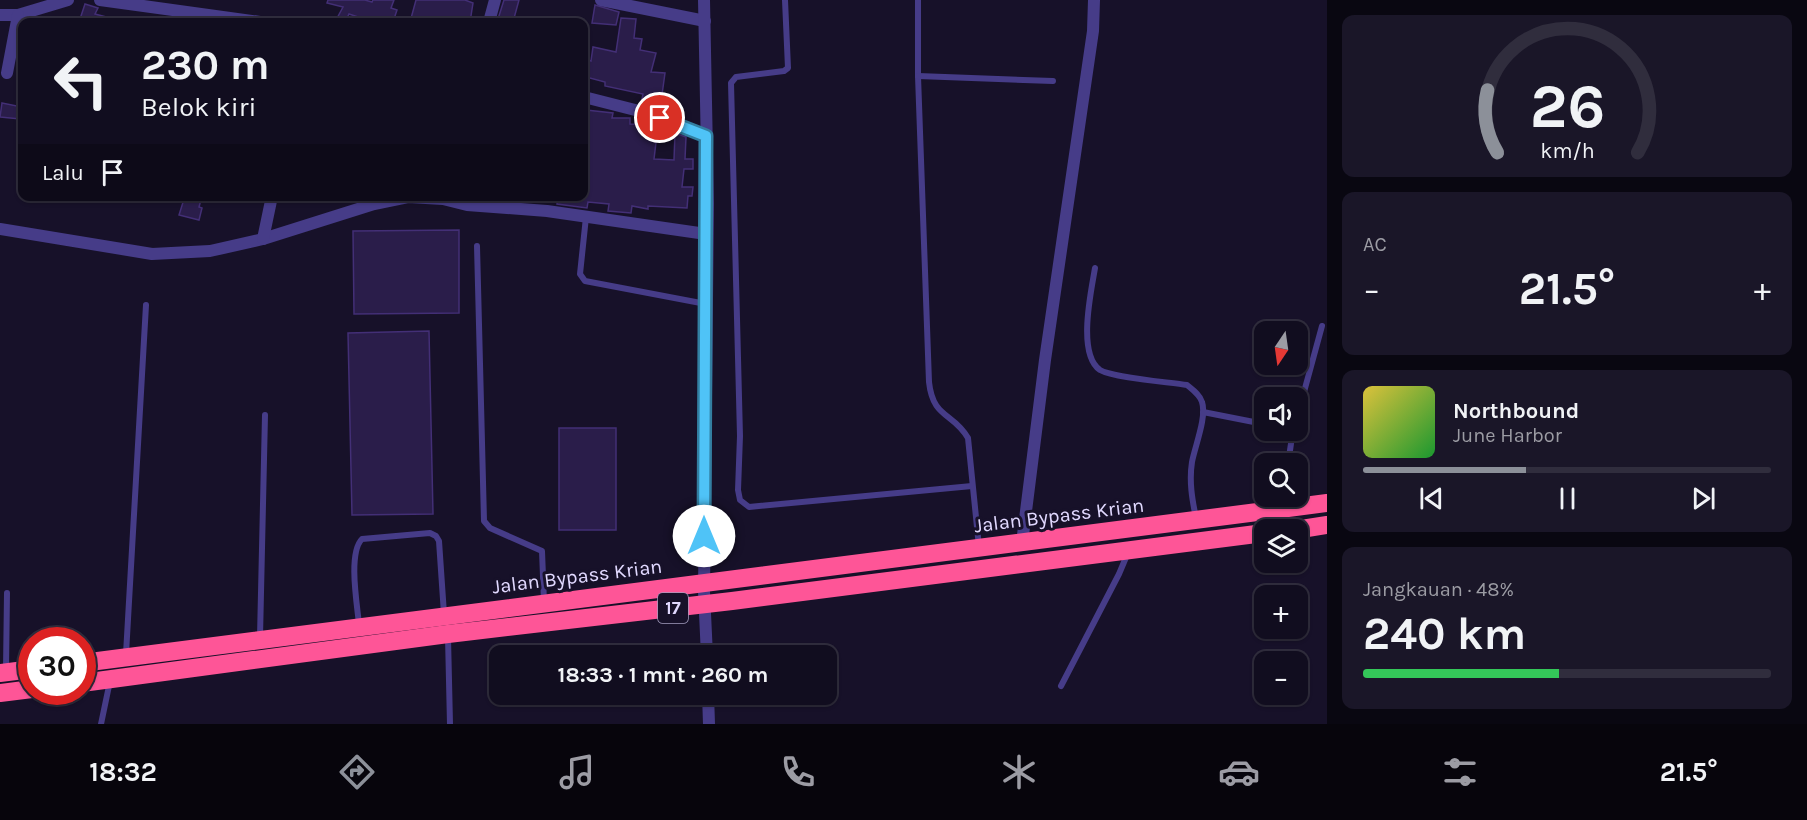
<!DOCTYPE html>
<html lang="id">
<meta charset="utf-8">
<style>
body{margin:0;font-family:Karla,sans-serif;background:#1a1628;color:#f1f3f6;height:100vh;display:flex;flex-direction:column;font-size:22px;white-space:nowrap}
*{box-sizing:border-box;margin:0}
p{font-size:20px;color:#9c9ca4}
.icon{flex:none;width:33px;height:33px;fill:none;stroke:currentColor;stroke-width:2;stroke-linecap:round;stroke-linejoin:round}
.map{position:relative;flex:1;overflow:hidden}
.sheet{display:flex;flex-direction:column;gap:15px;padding:15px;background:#090711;width:480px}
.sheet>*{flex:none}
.banner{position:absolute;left:18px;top:18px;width:570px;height:183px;border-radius:12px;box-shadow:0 2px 4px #0004,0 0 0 2px #302d3d;background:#110d1f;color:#f1f3f6;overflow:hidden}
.needle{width:39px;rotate:193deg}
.buttons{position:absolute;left:1254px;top:321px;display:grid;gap:12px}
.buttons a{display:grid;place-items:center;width:54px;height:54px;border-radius:12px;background:#110d1f;box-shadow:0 2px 4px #0004,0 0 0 2px #302d3d;font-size:30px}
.speed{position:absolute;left:18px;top:627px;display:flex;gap:12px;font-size:30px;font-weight:700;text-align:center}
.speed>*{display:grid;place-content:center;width:78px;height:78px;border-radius:50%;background:#110d1f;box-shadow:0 2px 4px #0004,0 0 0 2px #302d3d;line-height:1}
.speed .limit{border:9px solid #d22;background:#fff;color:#111}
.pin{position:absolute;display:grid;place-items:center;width:51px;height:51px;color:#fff;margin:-26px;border:3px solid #fff;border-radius:50%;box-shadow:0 2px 6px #0007}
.me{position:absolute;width:66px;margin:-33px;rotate:0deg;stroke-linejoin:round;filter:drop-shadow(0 0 4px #0008)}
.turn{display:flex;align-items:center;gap:21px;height:126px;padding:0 24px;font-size:27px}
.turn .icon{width:78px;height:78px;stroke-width:2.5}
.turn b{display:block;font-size:42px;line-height:51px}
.then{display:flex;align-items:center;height:57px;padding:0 24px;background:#0003;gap:12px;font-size:22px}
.big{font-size:45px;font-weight:700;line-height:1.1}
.sheet .widget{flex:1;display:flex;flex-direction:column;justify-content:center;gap:9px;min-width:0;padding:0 21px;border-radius:12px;background:#1a1628}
.sheet .dial{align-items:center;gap:0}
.dial svg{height:156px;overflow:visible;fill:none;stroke:#302d3d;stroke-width:7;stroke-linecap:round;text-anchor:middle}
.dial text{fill:#f1f3f6;stroke:none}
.song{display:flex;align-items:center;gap:18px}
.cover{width:72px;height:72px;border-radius:9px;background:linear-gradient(135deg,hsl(50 70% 55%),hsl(130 70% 35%))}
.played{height:6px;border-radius:3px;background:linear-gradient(90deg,#8c9099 40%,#302d3d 40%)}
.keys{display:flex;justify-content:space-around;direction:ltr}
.heat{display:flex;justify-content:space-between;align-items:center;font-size:33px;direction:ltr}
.charge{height:9px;border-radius:4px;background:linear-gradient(90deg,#34c759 48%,#302d3d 0)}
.trip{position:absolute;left:489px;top:645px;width:348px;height:60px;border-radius:12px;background:#110d1f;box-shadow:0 2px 4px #0004,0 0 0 2px #302d3d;font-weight:700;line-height:60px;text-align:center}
.dock{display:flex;height:96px;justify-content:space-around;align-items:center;background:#07050c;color:#9c9ca4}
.dock .icon{width:42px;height:42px}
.dock .current{color:#8c9099}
.dock b{font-size:27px;color:#f1f3f6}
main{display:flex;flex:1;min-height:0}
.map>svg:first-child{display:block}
.building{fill:#2a1d4a;stroke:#432f76;stroke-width:1.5}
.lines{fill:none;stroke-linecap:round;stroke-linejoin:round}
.lane{stroke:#463c88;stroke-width:6}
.street{stroke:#463c88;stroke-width:12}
.highway{stroke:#fe5597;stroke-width:18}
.route-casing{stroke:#337fa1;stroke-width:15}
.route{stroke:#4fc3f7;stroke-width:10}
.labels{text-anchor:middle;stroke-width:6;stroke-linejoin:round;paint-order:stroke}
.shield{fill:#171129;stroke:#a49dbf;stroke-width:1.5}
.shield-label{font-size:18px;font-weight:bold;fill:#e1d9ff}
.street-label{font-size:20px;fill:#e1d9ff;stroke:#171129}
</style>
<main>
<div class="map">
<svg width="1327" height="724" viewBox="0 0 1327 724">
<rect width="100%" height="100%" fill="#171129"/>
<g class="building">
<polygon points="328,0 365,0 372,2 373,0 394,0 391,8 397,10 393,22 373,22 349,14 345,22 335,22 343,7 327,3"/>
<polygon points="416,0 465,0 473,3 470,22 410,22"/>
<polygon points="504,0 519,0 513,22 498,19"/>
<polygon points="85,4 98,8 95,14 114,19 113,22 79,22"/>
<polygon points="595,5 619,12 616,25 592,23"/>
<polygon points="621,18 636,19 634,38 642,39 640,50 656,53 651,72 665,73 661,102 642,99 643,94 605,86 605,82 586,77 588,60 591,61 593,47 616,52"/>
<polygon points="2,103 22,107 20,119 0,117"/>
<polygon points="586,110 613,113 612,118 630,118 630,124 647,125 647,122 658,126 654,159 674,160 675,133 686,137 685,159 693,159 693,169 684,169 682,187 693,187 692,196 688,196 687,208 648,206 648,209 632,206 631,213 608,211 609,204 588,202 587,208 557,204 558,196 584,196 584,126"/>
<polygon points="185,196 202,196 199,207 202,208 199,220 179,215"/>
<polygon points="459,230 459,313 354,314 353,231"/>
<polygon points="429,331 433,514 352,515 348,333"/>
<rect x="559" y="428" width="57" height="102"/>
</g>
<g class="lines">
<g class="lane">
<polyline points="785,0 788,68 784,71 736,77 731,83 740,436 738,490 740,500 749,507 972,486"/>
<path d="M918 0V76L929 382C933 419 953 412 968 438L979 547"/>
<polyline points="918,76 1053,81"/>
<polyline points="586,217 580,274 585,281 706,304"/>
<polyline points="477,246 484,521 490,528 542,551 544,602"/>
<path d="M1095 268C1091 292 1077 354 1100 370 1114 378 1168 382 1187 385 1193 390 1200 395 1202 402 1207 417 1195 446 1192 462 1189 481 1192 499 1196 518"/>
<polyline points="1203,412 1264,424"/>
<polyline points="1298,414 1322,326"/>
<polyline points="1288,464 1293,430"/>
<path d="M359 624C357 604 348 553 362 539L430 533 436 536 439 541 444 614"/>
<polyline points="260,637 265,415"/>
<polyline points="448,637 450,724"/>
<polyline points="126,654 146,305"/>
<polyline points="6,669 7,593"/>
<polyline points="1061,686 1119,574 1127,555"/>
<polyline points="101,724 110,681"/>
</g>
<g class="street">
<polyline points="100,0 260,22"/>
<polyline points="601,0 705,21"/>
<polyline points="704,0 708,203 704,592 707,656"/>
<polyline points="0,15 18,15 68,0"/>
<polyline points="489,22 495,0"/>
<polyline points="7,73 18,15"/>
<polyline points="584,97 643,112 706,136"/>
<polyline points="0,229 152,254 210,251 263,239 374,204 408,197 443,199 467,205 547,211 706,234"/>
<polyline points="263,239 272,196"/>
<polyline points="1022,543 1045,360 1093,31 1094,0"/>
<polyline points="708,694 709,724"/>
</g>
<g class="highway">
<polyline points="1295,530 1327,525"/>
<polyline points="82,663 1327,503"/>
<polyline points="0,673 32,669"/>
<polyline points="82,683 448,634 732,601 1264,533"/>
<polyline points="0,693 32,689"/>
</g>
</g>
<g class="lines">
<defs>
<polyline id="route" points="660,118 706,136 704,536"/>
</defs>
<use href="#route" class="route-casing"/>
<use href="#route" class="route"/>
</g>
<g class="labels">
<rect class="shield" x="658" y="593" width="30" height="30" rx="4.5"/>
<g class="shield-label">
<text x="673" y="614">17</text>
</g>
<g class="street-label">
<text transform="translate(1059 515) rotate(-7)" y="7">Jalan Bypass Krian</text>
<text transform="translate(577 576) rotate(-7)" y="7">Jalan Bypass Krian</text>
</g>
</g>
</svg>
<div class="buttons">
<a><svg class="needle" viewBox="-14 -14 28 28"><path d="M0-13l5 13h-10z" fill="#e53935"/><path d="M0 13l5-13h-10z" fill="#9c9ca4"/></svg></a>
<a><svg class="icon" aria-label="sound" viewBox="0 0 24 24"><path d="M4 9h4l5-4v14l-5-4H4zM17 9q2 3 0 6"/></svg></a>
<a><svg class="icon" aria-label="search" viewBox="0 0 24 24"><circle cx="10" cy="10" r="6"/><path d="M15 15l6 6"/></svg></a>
<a><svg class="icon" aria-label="layers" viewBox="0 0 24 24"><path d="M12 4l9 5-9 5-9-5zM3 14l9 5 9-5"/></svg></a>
<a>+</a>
<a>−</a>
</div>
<div class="speed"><div class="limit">30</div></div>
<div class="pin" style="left:660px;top:118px;background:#d93025"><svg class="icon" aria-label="arrive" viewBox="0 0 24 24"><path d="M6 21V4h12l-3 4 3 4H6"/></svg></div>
<svg class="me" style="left:704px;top:536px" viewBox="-20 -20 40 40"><circle r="19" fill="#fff"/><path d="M0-13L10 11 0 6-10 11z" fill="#4fc3f7"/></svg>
<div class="trip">18:33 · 1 mnt · 260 m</div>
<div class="banner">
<div class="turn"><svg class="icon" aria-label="left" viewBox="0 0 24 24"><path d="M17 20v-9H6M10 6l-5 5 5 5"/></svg><div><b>230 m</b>Belok kiri</div></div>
<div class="then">Lalu<svg class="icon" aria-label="arrive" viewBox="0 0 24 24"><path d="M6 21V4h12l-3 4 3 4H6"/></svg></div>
</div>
</div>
<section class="sheet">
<div class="widget dial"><svg viewBox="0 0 100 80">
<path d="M14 69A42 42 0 1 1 86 69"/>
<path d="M14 69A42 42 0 0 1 9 37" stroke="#8c9099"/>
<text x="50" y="56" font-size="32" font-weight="700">26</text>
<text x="50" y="72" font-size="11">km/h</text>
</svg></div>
<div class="widget"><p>AC</p>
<div class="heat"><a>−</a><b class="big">21.5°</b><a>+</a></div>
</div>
<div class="widget">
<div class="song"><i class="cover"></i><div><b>Northbound</b><p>June Harbor</p></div></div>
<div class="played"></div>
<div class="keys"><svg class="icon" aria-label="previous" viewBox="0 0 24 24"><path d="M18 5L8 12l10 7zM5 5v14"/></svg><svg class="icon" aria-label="pause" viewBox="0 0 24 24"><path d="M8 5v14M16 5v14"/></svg><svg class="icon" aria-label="next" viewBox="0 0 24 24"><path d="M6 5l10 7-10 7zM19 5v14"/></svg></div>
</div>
<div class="widget"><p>Jangkauan · 48%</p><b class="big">240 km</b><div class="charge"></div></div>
</section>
</main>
<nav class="dock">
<b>18:32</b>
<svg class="icon current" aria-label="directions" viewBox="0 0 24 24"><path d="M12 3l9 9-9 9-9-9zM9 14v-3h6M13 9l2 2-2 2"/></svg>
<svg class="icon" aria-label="music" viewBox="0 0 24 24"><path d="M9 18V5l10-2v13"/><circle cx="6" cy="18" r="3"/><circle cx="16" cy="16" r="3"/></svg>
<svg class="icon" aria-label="phone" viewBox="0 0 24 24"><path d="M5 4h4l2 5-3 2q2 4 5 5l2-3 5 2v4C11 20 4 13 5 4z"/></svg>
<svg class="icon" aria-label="climate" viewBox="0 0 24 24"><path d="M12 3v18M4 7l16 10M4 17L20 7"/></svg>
<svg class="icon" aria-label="car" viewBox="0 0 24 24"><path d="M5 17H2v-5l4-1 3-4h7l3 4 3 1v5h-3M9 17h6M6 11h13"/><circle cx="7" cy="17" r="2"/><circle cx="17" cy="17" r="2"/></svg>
<svg class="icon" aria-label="filters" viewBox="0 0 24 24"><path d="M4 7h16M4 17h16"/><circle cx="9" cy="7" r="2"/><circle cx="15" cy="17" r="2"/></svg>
<b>21.5°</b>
</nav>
